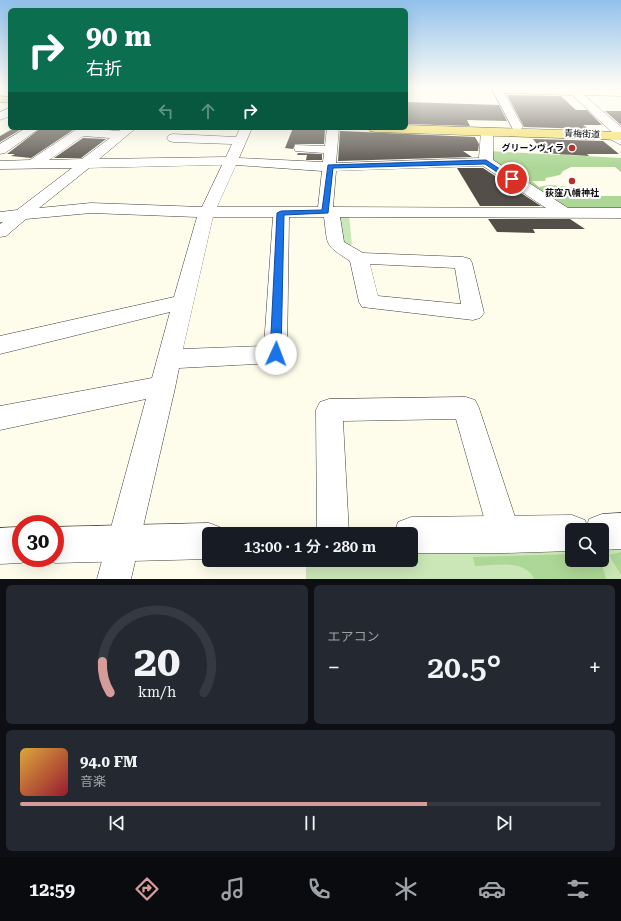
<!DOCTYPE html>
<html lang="ja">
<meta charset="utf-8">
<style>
body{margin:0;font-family:"Roboto Serif","Noto Sans JP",serif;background:#242831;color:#f1f3f6;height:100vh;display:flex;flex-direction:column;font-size:15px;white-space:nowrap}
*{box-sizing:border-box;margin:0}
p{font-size:13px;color:#9ea1a6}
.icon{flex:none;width:22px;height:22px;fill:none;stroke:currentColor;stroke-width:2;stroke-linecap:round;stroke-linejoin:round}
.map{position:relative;height:579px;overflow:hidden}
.panel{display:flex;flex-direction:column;gap:6px;padding:6px;background:#0d0f14;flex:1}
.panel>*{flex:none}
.guide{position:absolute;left:8px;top:8px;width:400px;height:122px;border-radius:6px;box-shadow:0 4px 16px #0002;background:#0b6e4f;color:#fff;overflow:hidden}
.fabs{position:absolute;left:565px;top:523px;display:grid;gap:8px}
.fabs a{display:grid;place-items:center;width:44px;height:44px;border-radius:6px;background:#171b24;box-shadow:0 4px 16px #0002;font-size:20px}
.speed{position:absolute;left:12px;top:515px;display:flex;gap:8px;font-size:20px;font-weight:700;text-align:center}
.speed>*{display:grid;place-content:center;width:52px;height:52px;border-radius:50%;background:#171b24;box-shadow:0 4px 16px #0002;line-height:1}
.speed .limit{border:6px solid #d22;background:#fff;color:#111}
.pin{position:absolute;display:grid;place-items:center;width:34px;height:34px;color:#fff;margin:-17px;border:2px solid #fff;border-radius:50%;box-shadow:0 1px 4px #0007}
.me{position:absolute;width:44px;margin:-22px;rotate:2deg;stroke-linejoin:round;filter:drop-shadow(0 0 3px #0008)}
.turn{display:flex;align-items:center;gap:14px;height:84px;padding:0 12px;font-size:18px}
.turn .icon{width:52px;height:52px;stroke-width:2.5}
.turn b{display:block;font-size:28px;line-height:34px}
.lanes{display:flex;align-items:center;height:38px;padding:0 12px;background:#0003;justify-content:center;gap:20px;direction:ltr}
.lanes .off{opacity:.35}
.big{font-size:30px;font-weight:600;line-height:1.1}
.panel .widget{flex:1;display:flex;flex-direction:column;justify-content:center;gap:6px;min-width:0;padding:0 14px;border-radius:6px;background:#242831}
.panel .dial{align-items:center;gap:0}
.dial svg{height:104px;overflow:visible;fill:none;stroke:#363941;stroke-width:7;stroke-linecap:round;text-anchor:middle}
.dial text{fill:#f1f3f6;stroke:none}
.song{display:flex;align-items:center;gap:12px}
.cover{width:48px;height:48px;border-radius:6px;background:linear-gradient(135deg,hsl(40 70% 55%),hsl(350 70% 35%))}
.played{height:4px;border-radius:2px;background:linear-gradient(90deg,#d69c9a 70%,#363941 70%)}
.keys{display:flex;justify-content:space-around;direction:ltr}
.heat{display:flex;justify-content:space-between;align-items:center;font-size:22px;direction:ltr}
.panel .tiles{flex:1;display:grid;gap:6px;grid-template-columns:1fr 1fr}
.widget:last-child{grid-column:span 2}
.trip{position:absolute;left:202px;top:527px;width:216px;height:40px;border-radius:6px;background:#171b24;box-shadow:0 4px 16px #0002;font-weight:600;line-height:40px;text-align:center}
.tabs{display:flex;height:64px;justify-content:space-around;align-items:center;background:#090b0e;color:#9ea1a6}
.tabs .icon{width:28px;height:28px}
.tabs .selected{color:#d69c9a}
.tabs b{font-size:18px;color:#f1f3f6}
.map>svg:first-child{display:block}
.green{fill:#cbe7b7}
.forest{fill:#add796}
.building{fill:#544e48}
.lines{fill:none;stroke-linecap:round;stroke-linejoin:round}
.pedestrian-casing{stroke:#3f3f3f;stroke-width:1}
.minor-casing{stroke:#3f3f3f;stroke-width:1}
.tertiary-casing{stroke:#3f3f3f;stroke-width:1}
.primary-casing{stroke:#1d1d1d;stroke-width:1}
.pedestrian{fill:#fff;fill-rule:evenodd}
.minor{fill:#fff;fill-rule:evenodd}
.tertiary{fill:#fff;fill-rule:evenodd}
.primary{fill:#f3df66;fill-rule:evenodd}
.route{fill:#1a73e8;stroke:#114b97}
.poi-dot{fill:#b6312a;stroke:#fff;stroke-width:1.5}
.labels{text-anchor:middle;stroke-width:4;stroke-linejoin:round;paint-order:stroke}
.far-street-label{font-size:9px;fill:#0c0c0c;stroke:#fff}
.far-poi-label{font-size:9px;font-weight:bold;fill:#0c0c0c;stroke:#fff;text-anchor:end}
</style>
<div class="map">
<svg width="621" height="579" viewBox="0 0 621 579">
<rect width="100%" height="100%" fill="#fefceb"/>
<g class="green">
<polygon points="337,216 349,216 352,244 349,247 344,245"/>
<polygon points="602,544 621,544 621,579 306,579 306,560 411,560 411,547 572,545 572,560 602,560"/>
</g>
<g class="forest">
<polygon points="553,142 557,142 568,155 621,158 621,172 615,167 571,167 563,171 560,175 546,178 545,181 532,181 539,187 550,185 577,188 581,189 590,196 621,196 621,211 566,211 490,162 489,151 560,155"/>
<polygon points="621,552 621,575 609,555"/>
<path d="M572 554V560H601L606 579H534C526 559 493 565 475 566L473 557Z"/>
</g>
<g class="building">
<polygon points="507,95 561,96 576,110 587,110 602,125 583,125 589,129 524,127"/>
<polygon points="406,102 499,105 507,121 467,120 470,126 408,124"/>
<polygon points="605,111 621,111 621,125"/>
<polygon points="14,128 23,128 0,142 0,136"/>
<polygon points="41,128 76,128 31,158 11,156 15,154 7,154"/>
<polygon points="293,128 325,130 324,144 295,144 293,149 285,148"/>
<polygon points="340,131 475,137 479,144 478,151 463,151 472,157 338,161"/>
<polygon points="83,138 106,139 81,158 54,158"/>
<polygon points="533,139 603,141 619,154 587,154 589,156 544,153"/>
<polygon points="298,153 322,154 322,160 306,160 307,155 297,155"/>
<polygon points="457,168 483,168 541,206 480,206"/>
<polygon points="488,219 570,219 585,229 533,229 535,233 497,232"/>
</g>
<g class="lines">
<defs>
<polygon id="pedestrian" points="615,136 621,138 621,145 610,139"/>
<g id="minor">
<polygon points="491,87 621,90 621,96 584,95 621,127 621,133 613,133 572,95 504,93 523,127 521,129 513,129"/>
<polygon points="26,128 40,128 5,153 0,154 0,144"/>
<path d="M81 128 119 131 123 128H136L99 159 226 157 232 144 173 142 169 141 167 138 169 135 173 134 236 137 240 128H252L239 158 323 162 324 153 295 151 294 148 295 145 325 146 327 128H339L336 163 479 158 481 132 483 129H491L493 132V160L568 208H621V218L340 217 344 242 363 253 463 257 470 259 472 263 484 313 480 318 473 320 362 307 359 302 350 261C324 244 328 247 324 217H289L287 354 283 360 275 363 179 368 175 388 131 579H97L146 399 0 430V406L152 378 170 312 0 354V336L174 297 197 217 91 213 26 219 6 236 0 237V224L3 222H0V212L17 210 72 168 0 169V161L30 160 77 129ZM83 136 110 138 82 159 49 160ZM222 165 202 207 91 203 39 208 89 168ZM236 165 322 171 318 207H217ZM483 166 546 208 333 207 336 171ZM213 217H273L264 346 183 349ZM370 264 455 268 461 304 378 296Z"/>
<polygon points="466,397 475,400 479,408 521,535 516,546 505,551 494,546 489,535 456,419 343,421 349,534 317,534 316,410 320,402 329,399"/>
</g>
<g id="tertiary">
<polygon points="10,108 10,116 0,120 0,112"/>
<polygon points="621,513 621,549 602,550 602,530 572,530 572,551 505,553 411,553 411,534 394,534 398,522 411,517 572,515 585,520 587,526 589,519 602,514"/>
<polygon points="209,523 222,528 224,534 209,534 209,559 55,563 43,558 55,558 55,527"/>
<polygon points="21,527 21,558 33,558 21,563 0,564 0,528"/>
</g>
<g id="primary">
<polygon points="0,96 10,97 10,103 0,102"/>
<polygon points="406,125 621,132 621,140 375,132 370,131 368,128 406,128"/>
</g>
</defs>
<use href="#pedestrian" class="pedestrian-casing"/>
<use href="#minor" class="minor-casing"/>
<use href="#tertiary" class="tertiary-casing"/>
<use href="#primary" class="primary-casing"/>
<use href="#pedestrian" class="pedestrian"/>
<use href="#minor" class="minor"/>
<use href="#tertiary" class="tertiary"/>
<use href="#primary" class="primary"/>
</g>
<linearGradient id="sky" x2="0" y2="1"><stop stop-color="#92c1ec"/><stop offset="0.52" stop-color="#fffef6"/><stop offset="1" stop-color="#fffef6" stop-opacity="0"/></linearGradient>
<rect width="621" height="168" fill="url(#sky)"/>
<polygon class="route" points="486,160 515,179 509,180 485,164 333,168 328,213 284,215 281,354 279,357 272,357 270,354 277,213 281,211 322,210 328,165"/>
<g class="poi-dot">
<circle cx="572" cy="148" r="4"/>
<circle cx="572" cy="181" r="4"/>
</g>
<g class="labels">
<g class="far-street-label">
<text transform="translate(582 134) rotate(2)" y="3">青梅街道</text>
</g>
<g class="far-poi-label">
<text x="564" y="151">グリーンヴィラ</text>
<text x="572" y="196" text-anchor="middle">荻窪八幡神社</text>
</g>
</g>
</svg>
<div class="fabs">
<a><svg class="icon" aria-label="search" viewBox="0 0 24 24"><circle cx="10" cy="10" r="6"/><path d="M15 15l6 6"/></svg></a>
</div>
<div class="speed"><div class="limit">30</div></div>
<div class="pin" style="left:512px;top:179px;background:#d93025"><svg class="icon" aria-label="arrive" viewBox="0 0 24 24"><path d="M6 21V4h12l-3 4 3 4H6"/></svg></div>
<svg class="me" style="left:276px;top:354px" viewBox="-20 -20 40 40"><circle r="19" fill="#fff"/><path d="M0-13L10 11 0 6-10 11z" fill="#1a73e8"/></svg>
<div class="trip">13:00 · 1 分 · 280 m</div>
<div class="guide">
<div class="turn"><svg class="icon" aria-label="right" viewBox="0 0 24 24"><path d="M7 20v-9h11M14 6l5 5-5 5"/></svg><div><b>90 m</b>右折</div></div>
<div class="lanes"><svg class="icon off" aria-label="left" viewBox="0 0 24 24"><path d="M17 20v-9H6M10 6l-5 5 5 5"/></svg><svg class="icon off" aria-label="ahead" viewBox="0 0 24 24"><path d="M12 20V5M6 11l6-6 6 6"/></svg><svg class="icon" aria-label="right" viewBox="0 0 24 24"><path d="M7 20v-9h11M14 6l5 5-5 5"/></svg></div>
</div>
</div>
<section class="panel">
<div class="tiles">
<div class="widget dial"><svg viewBox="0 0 100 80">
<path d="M14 69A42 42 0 1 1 86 69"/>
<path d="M14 69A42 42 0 0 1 8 45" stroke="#d69c9a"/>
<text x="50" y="56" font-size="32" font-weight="700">20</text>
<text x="50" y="72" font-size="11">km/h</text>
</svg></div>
<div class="widget"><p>エアコン</p>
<div class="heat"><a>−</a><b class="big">20.5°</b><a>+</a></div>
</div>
<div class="widget">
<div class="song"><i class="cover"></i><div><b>94.0 FM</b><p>音楽</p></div></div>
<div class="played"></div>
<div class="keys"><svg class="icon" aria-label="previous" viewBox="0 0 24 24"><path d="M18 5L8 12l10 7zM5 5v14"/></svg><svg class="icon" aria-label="pause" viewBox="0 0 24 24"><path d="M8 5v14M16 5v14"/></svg><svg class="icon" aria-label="next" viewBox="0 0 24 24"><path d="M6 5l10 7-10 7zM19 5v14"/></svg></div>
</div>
</div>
</section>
<nav class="tabs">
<b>12:59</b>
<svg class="icon selected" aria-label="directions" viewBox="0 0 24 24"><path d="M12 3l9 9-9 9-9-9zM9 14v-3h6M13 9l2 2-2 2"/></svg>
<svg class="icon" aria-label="music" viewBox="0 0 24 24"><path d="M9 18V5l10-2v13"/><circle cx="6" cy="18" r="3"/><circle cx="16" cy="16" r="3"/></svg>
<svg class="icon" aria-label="phone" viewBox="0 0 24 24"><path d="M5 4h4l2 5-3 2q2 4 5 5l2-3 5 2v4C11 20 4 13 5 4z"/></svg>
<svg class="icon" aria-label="climate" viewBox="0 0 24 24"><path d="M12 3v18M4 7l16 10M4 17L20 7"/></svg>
<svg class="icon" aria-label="car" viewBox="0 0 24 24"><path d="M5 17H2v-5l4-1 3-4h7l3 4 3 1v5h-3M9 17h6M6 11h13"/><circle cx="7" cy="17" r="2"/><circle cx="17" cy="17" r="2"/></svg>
<svg class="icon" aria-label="filters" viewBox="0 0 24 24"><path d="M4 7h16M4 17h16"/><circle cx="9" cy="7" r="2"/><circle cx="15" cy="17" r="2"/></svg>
</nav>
